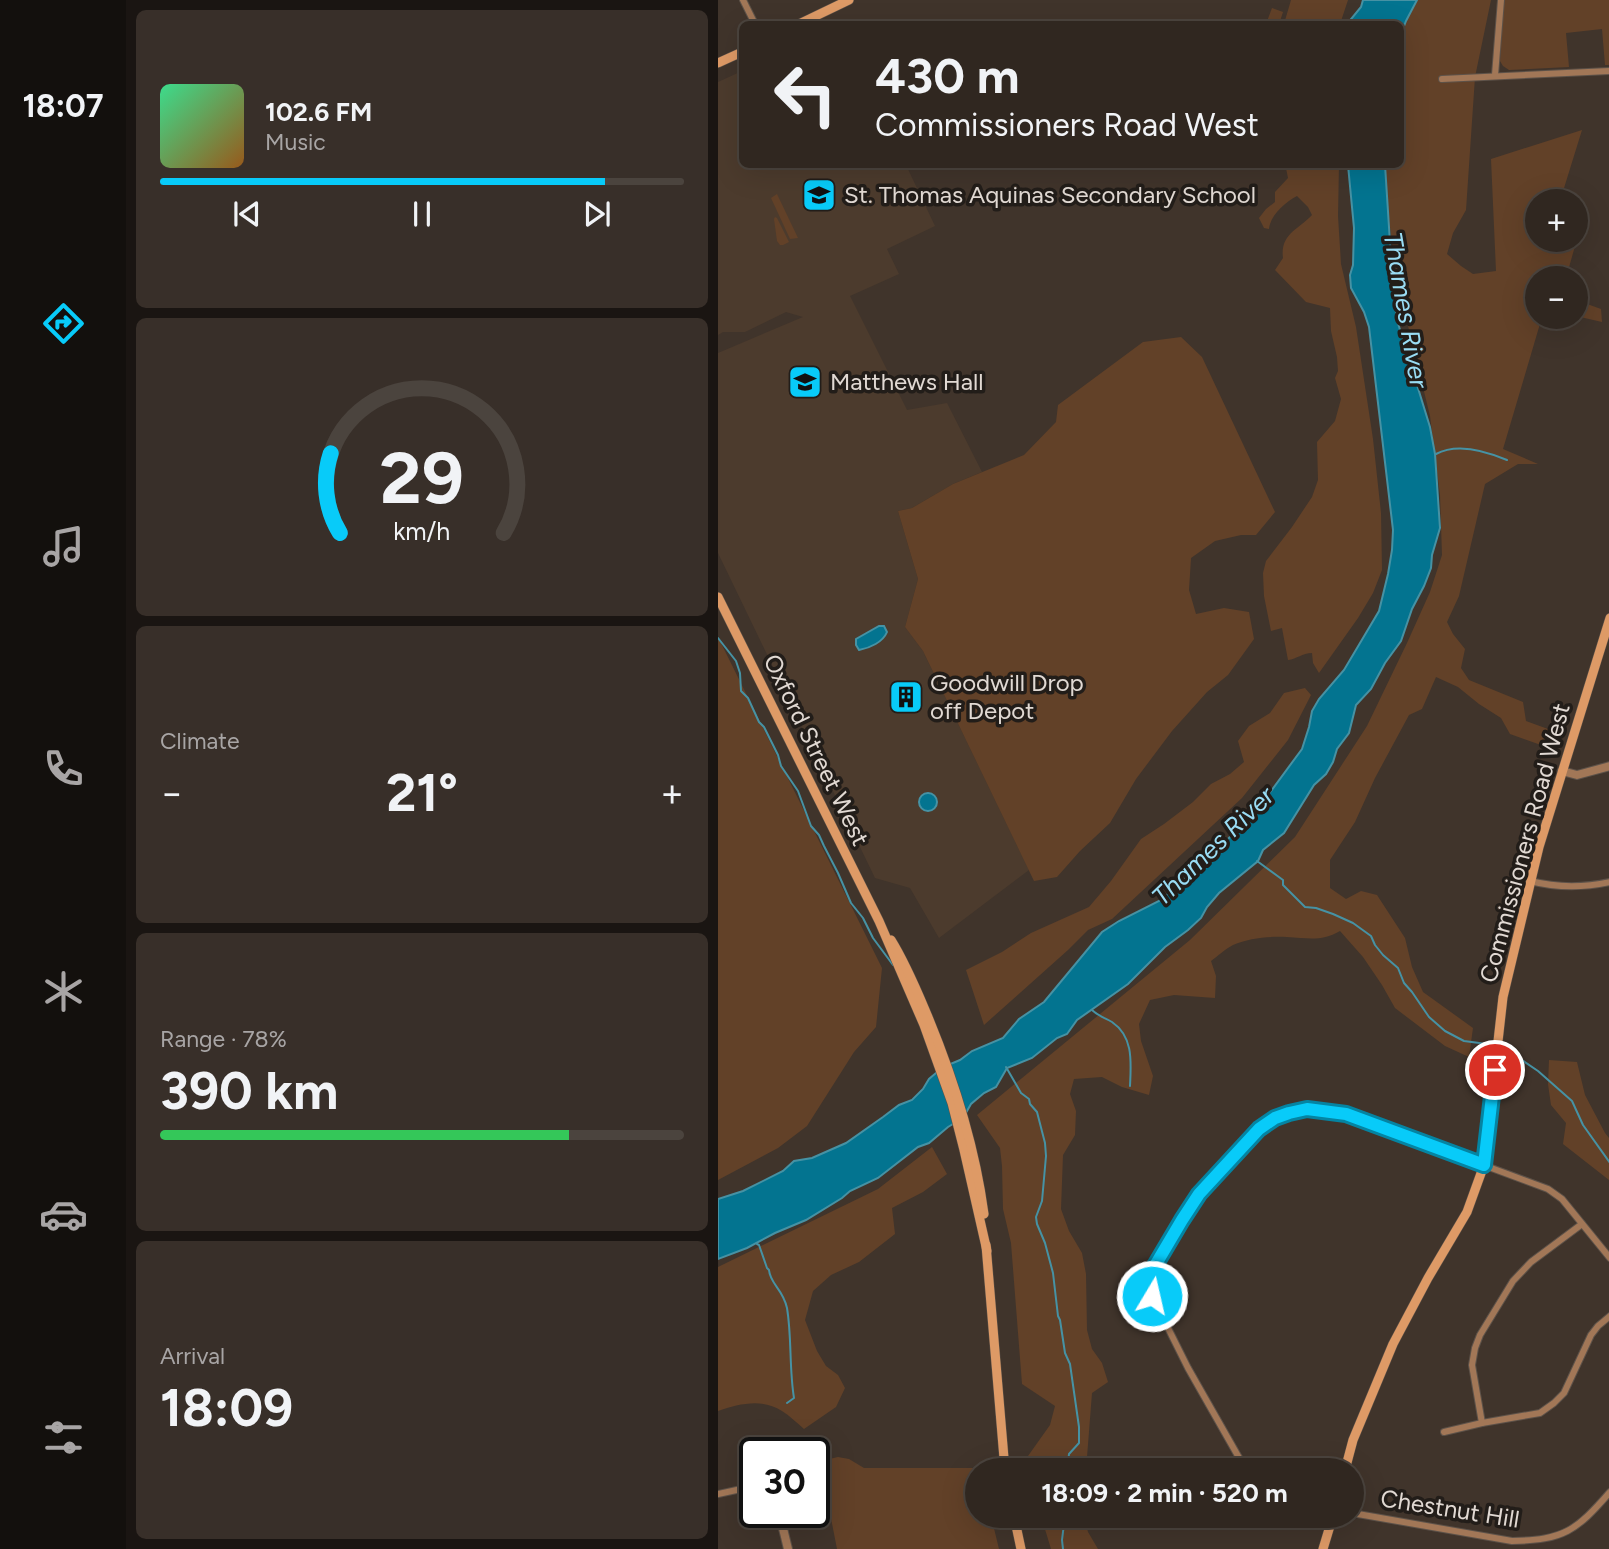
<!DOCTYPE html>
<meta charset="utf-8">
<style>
body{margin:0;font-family:Figtree,sans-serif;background:#382f29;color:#f1f3f6;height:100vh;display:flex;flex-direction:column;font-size:26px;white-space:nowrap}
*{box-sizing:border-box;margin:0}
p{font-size:23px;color:#a8a5a5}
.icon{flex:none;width:38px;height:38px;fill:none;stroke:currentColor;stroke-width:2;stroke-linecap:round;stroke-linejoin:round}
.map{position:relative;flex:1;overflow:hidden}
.side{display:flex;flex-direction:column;gap:10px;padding:10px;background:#1a1512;width:592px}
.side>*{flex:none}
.hud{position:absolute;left:21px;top:21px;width:665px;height:147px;border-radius:10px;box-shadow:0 7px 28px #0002,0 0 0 2px #4b443e;background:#302720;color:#f1f3f6;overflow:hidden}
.fabs{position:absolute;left:807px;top:189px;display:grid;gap:14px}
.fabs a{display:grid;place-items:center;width:63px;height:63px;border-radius:50%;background:#302720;box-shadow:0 7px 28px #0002,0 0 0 2px #4b443e;font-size:35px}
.speed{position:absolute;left:21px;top:1437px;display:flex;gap:14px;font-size:35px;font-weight:700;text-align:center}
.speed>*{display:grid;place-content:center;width:91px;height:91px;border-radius:50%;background:#302720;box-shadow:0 7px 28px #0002,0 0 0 2px #4b443e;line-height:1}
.speed .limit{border:4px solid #111;border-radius:10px;background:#fff;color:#111}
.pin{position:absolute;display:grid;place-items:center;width:60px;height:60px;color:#fff;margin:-30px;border:4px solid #fff;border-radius:50%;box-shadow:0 2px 7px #0007}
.me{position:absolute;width:77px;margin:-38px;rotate:9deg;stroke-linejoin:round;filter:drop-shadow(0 0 5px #0008)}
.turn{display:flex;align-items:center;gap:24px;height:147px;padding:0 21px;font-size:32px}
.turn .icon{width:91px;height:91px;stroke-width:2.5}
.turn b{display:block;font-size:49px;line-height:60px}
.big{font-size:52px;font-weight:700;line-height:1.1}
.side .widget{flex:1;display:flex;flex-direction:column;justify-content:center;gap:10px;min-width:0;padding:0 24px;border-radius:10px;background:#382f29}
.side .dial{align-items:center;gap:0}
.dial svg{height:182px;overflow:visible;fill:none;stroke:#4b443e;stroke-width:7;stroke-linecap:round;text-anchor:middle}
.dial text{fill:#f1f3f6;stroke:none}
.song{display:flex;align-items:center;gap:21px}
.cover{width:84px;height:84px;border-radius:10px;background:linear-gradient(135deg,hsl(150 70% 55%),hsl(30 70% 35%))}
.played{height:7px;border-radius:4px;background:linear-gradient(90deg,#08cbf9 85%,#4b443e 85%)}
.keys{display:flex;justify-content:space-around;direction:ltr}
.heat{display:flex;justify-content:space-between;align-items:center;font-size:38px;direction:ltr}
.charge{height:10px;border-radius:5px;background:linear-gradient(90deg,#34c759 78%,#4b443e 0)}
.trip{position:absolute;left:247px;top:1458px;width:399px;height:70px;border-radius:35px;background:#302720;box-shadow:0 7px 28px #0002,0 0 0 2px #4b443e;font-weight:700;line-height:70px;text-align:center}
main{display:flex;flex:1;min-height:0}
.tabs{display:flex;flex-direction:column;width:126px;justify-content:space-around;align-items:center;background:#13100d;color:#a8a5a5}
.tabs .icon{width:49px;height:49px}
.tabs .selected{color:#08cbf9}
.tabs b{font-size:32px;color:#f1f3f6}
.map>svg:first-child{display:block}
.built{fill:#4c3b2d}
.green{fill:#624128}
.water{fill:#037490;stroke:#4692a4;stroke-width:2}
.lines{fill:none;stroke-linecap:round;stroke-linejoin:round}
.stream{stroke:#4692a4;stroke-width:2}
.minor-casing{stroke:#5d5249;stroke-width:8}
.tertiary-casing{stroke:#5d5249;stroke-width:10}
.secondary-casing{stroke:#5d5249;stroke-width:10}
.minor{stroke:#a27757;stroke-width:6}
.tertiary{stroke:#a27757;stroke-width:8}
.secondary{stroke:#de9a66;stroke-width:9}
.route-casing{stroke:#0584a2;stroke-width:18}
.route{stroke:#08cbf9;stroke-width:12}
.labels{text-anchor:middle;stroke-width:7;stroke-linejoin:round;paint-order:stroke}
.poi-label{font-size:24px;fill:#e1d9d3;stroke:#221d19;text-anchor:start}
.street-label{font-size:24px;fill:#e1d9d3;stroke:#221d19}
.water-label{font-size:26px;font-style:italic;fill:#99dcf4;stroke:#221d19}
</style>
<main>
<nav class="tabs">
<b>18:07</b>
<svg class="icon selected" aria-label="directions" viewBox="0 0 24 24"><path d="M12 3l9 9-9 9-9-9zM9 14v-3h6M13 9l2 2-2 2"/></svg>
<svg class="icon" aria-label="music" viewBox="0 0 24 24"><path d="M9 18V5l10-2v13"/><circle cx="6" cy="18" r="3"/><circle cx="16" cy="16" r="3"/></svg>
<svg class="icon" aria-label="phone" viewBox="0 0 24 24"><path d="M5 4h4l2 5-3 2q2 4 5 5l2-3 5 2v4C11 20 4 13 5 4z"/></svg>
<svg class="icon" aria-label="climate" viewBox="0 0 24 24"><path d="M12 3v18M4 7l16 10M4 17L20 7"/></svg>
<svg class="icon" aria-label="car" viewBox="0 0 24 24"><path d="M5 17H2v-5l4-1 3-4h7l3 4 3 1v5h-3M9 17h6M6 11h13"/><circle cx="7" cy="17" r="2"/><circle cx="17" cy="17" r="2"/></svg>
<svg class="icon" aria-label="filters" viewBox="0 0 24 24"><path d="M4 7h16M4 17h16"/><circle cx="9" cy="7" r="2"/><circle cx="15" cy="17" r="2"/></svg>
</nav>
<section class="side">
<div class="widget">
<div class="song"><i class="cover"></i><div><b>102.6 FM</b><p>Music</p></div></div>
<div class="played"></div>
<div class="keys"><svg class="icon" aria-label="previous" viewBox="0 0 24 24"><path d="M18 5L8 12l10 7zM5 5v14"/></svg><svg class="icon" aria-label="pause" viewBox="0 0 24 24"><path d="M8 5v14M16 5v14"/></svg><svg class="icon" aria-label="next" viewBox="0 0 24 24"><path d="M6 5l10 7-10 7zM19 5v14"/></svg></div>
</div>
<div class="widget dial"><svg viewBox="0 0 100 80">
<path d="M14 69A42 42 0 1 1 86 69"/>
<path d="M14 69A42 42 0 0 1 10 34" stroke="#08cbf9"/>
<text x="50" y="56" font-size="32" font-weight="700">29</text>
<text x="50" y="72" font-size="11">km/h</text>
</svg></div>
<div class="widget"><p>Climate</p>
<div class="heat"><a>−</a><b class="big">21°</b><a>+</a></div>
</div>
<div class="widget"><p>Range · 78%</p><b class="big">390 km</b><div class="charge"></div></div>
<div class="widget"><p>Arrival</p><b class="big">18:09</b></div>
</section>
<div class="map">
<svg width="892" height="1549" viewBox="0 0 892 1549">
<rect width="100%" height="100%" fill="#40342b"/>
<polygon class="built" points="24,71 24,164 188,165 217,226 169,249 181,274 132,296 189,410 229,403 264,472 235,484 194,508 180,511 200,579 187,627 205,651 311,870 221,938 192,888 157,878 0,553 0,353 85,317 68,312 27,332 5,332 0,335 0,82"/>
<g class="green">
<polygon points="573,0 630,0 622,24 566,24"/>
<path d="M695 0H773L757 77 748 210 735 233 729 254 743 266 755 274 778 271 773 159 864 130 842 201H819V240H843L857 246 848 278H819V317H824L785 449 820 464H800L767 484 741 596 729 622 735 634 747 649 743 668 751 680 805 702 808 721 841 733 837 750 792 734 783 718 761 704 740 687 718 677 704 709 691 715 657 778 637 822 612 860V888L628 899 643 891 659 895 687 938 694 967 705 992 755 1028 751 1057 727 1046 677 1008 664 985 645 957 622 931C603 942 590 938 569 937 551 936 531 938 515 945 507 949 500 956 493 961L498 976 497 998 456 995 432 1000 421 1024 423 1041 435 1076 431 1095 404 1087 384 1077 356 1079 352 1094 358 1111 357 1135 345 1155 343 1209 351 1231 364 1253 368 1274 369 1330 374 1349 384 1363 390 1382 374 1393 368 1470H313L310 1456 332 1425 337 1406 304 1384 293 1243 285 1209 284 1166 282 1148 259 1115 472 940 577 837 649 726 689 643 712 592 724 555 722 495 712 416 682 293 673 236 665 165 682 164V24Z"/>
<polygon points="786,0 891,0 891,65 887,65 884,29 848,33 851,67 791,70 785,66 782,61"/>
<polygon points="554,8 565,12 561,24 548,24"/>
<path d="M570 165H621L620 216 623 264 638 327 655 439 663 513 664 570 655 593 640 618 601 673 595 663 594 653C584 653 579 659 570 660L564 628 553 631 546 596 545 573 548 561 574 527 594 497 600 480 599 442 617 421 623 399 617 378 620 371 619 357 613 331 612 308 588 302 557 270 565 258C562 234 580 230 594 215L590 207 579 196C567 202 552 216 551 229L546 228 541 218 548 209 557 202V192L570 178 568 168Z"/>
<polygon points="59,194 80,238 72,239 53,198"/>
<polygon points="57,217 59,218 71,242 65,245 62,245 59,241 56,219"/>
<polygon points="858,300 883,309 884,322 858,316"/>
<polygon points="463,337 484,357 557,512 538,535 523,535 497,541 473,558 471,590 478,614 506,608 531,612 536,639 510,675 489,692 454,731 418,779 392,823 362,851 339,877 316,881 205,651 187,627 200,579 180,511 194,508 235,484 306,455 338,422 340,405 425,342"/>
<polygon points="0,637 164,968 158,1027 136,1052 89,1126 60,1148 0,1180"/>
<polygon points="587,688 593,695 570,740 524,798 394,919 370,930 350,950 266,1025 248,970 284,952 313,933 371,907 393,881 423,839 446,824 475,802 493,784 512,774 526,762 520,741 531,726 552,713 566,693"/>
<polygon points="831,1060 859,1062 867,1095 887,1133 891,1138 891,1180 845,1144 848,1123 833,1105 830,1084"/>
<path d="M214 1147 229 1174 205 1192 174 1208 177 1234 141 1262 113 1275 95 1291 87 1320 99 1351 108 1366 120 1375 127 1388 118 1407 86 1429C79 1423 72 1416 64 1411 44 1398 21 1404 0 1411V1267L160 1189Z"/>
<polygon points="120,1457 131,1459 146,1468 261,1468 262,1470 259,1470 259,1516 273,1516 281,1549 119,1549 103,1467 107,1460"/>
<polygon points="323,1516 365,1516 370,1532 380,1549 333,1549"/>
</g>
<g class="water">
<polygon points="645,0 699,0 688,21 683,34 682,24 629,24 643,7"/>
<polygon points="630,165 667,165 675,289 679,320 712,427 717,454 722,528 714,555 713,568 706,586 694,609 683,641 667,663 653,689 638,705 631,733 619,749 615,762 608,774 596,785 566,833 545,850 540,861 501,893 489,907 483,918 470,930 447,947 410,984 359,1020 349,1034 339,1038 314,1058 289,1068 278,1087 266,1093 253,1104 245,1118 230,1127 211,1143 200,1147 160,1178 132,1191 124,1198 88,1220 57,1233 29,1248 0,1259 0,1199 25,1191 65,1171 76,1161 94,1158 128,1143 165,1117 181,1105 194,1100 205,1089 211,1079 225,1067 242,1060 254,1051 285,1038 301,1019 326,1002 384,932 401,921 443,900 502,848 553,791 584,749 591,727 594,711 601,699 626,670 661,611 670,574 674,550 675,530 651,327 646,312 633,288 632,275 635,265 636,228"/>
<path d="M161 626H166L169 632C165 642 152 648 141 650L138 645V639Z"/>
<circle cx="210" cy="802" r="9"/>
</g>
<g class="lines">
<g class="stream">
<path d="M718 454C740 442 768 451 789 460"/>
<polyline points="0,638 18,661 22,673 23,691 30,698 41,722 46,727 60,755 63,766 80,791 93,826 101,835 106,846 120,873 133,903 145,918 155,938 175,965"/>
<polyline points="539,861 565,880 565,885 587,907 598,908 615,914 635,923 653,936 657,945 665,955 680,968 686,983 694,992 711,1017 727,1031 746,1041 769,1044 776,1047"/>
<path d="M374 1010C380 1016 387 1018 394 1022 416 1037 413 1063 412 1086"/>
<polyline points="782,1049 798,1056 820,1071 854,1101 865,1125 892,1163"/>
<polyline points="288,1067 303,1093 311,1099 312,1104 319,1112 327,1143 328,1156 324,1201 318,1217 319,1224 327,1243 335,1273 340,1316 342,1320 347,1353 352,1364 361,1427 361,1443 351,1454 349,1470"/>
<path d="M39 1244 41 1245 49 1268 51 1270C52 1284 65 1289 69 1308 74 1338 71 1368 76 1398L69 1403"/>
<polyline points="345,1549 344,1540 347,1516"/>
</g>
<defs>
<g id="minor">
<polyline points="25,0 37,24"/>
<polyline points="777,75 783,0"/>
<polyline points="724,79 892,71"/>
<path d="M812 881C840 888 864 888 892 882"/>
<polyline points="764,1423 754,1365 757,1348 762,1335 795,1281 813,1262 864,1224"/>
<polyline points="726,1432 764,1423 822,1413 836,1403 846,1393 873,1335 880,1326 892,1316"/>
<polyline points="528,1470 470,1368 434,1296 432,1282 435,1269 441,1257 481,1194 541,1129 557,1118 571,1113 589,1109 628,1114 830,1189 844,1199 892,1258"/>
<polyline points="0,1494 37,1486"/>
<path d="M634 1513 794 1541C846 1540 858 1531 892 1492"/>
</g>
<g id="tertiary">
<polyline points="844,771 859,775 892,766"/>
<polyline points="61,1512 70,1549"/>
</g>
<g id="secondary">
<polyline points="81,24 131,0"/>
<polyline points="0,63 24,52"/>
<polyline points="0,597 161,921 206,1025 234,1103 246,1150 269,1251"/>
<path d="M173 940C188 964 199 991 210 1017 236 1080 257 1147 266 1214"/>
<polyline points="268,1245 287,1470"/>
<polyline points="627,1470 635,1440 675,1344 710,1278 749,1212 766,1165 785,997 821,847 892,618"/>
<polyline points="296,1516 303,1549"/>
<polyline points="605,1549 615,1516"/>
</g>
</defs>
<use href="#minor" class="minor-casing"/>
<use href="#tertiary" class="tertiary-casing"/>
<use href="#secondary" class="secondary-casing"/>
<use href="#minor" class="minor"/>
<use href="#tertiary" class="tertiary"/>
<use href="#secondary" class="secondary"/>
</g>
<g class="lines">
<defs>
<polyline id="route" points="434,1296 432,1282 435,1269 464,1220 481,1194 541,1129 557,1118 571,1113 589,1109 628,1114 766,1165 777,1070"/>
</defs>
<use href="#route" class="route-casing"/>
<use href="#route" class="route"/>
</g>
<defs>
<symbol id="school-square" viewBox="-11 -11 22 22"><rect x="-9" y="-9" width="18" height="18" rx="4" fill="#08cbf9" stroke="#221d19"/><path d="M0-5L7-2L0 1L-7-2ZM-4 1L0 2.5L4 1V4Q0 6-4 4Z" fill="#111"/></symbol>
<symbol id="building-square" viewBox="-11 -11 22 22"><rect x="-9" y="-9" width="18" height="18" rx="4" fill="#08cbf9" stroke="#221d19"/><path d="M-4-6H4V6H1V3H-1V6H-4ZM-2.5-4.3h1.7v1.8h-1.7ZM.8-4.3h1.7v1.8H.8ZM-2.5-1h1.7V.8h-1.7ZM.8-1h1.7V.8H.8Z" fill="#111"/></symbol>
</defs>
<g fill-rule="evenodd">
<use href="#school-square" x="82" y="176" width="38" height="38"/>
<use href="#school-square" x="68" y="363" width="38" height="38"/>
<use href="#building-square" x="169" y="678" width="38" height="38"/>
</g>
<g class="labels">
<g class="poi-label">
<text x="126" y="203">St. Thomas Aquinas Secondary School</text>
<text x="112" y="390">Matthews Hall</text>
<text x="212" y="691">Goodwill Drop<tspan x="212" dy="28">off Depot</tspan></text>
</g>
<g class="street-label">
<text transform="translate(98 750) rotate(64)" y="8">Oxford Street West</text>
<text transform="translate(807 843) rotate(-75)" y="8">Commissioners Road West</text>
<text transform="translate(732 1509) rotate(9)" y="8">Chestnut Hill</text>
</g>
<g class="water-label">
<text transform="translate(688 310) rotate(80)" y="9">Thames River</text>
<text transform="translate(495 846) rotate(-44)" y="9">Thames River</text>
</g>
</g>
</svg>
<div class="fabs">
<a>+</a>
<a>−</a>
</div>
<div class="speed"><div class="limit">30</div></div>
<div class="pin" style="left:777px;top:1070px;background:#d93025"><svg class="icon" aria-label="arrive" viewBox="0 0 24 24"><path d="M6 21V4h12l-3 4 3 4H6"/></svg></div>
<svg class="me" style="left:434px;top:1296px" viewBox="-20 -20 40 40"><circle r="17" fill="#08cbf9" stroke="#fff" stroke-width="3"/><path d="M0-11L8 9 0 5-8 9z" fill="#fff"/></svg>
<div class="trip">18:09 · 2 min · 520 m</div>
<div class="hud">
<div class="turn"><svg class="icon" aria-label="left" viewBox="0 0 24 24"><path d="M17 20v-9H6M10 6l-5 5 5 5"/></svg><div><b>430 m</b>Commissioners Road West</div></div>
</div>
</div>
</main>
